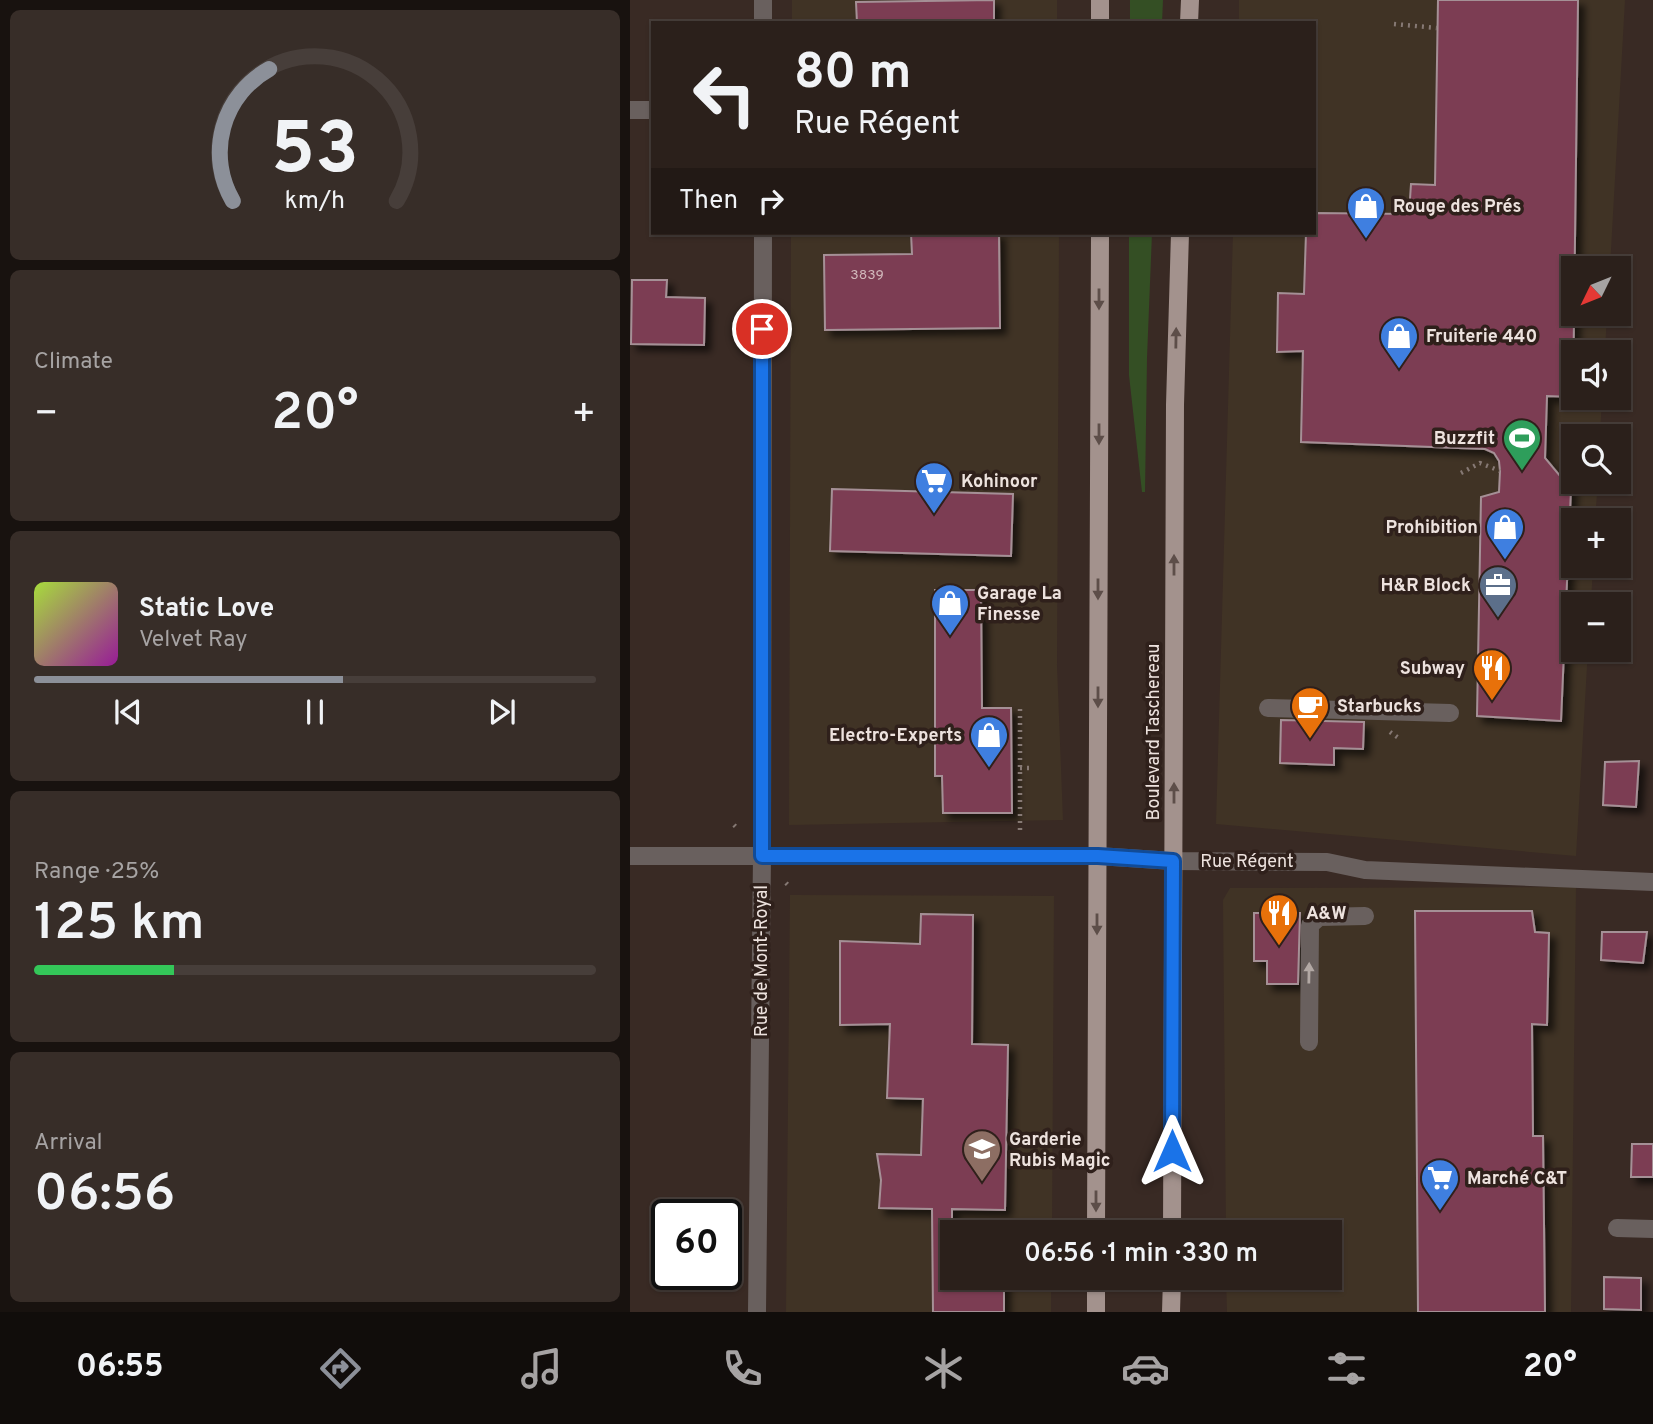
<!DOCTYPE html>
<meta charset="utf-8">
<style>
body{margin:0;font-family:Overpass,sans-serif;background:#372d28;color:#f1f3f6;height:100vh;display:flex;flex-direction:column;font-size:26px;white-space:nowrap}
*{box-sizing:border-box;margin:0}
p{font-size:23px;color:#a6a3a3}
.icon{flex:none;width:38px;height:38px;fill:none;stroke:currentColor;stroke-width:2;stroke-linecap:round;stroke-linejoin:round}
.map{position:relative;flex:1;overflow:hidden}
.drawer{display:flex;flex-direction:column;gap:10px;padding:10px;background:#18120f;width:630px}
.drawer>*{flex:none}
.guide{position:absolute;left:21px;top:21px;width:665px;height:214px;border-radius:0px;box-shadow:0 2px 5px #0004,0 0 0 2px #473e3a;background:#2b201b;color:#f1f3f6;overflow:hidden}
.needle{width:46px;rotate:227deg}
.buttons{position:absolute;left:931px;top:256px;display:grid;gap:14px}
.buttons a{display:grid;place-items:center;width:70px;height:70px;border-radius:0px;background:#2b201b;box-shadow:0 2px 5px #0004,0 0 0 2px #473e3a;font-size:35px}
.speed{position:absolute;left:21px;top:1199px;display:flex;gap:14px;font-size:35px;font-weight:700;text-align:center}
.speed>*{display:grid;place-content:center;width:91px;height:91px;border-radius:50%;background:#2b201b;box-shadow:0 2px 5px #0004,0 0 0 2px #473e3a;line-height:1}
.speed .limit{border:4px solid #111;border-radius:10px;background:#fff;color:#111}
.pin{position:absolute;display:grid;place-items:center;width:60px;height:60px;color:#fff;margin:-30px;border:4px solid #fff;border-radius:50%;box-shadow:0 2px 7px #0007}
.me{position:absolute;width:77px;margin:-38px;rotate:0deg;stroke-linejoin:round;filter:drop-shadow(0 0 5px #0008)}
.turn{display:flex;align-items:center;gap:24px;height:147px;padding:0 28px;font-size:32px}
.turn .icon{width:91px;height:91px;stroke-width:2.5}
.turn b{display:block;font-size:49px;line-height:60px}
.then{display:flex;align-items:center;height:66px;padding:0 28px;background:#0003;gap:14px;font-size:26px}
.big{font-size:52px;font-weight:600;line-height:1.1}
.drawer .tile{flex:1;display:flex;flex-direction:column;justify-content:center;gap:10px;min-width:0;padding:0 24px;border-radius:10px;background:#372d28}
.drawer .dial{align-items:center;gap:0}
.dial svg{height:182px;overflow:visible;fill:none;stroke:#473e3a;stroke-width:7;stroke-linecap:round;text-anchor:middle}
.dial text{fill:#f1f3f6;stroke:none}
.song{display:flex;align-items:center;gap:21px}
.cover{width:84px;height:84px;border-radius:10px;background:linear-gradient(135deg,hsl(80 70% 55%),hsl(300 70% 35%))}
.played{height:7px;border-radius:4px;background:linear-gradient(90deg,#8c9099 55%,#473e3a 55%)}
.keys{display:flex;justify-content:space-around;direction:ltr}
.heat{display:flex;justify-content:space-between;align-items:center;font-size:38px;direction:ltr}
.charge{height:10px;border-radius:5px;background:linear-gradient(90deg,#34c759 25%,#473e3a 0)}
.trip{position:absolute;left:310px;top:1220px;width:402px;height:70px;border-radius:0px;background:#2b201b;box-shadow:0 2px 5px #0004,0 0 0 2px #473e3a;font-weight:600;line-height:70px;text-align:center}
.menu{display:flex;height:112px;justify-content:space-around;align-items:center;background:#110d0b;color:#a6a3a3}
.menu .icon{width:49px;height:49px}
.menu .active{color:#8c9099}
.menu b{font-size:32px;color:#f1f3f6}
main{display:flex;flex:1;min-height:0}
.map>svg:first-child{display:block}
.commercial{fill:#403325}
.green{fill:#344f24}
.building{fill:#7c3c53;stroke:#a59096;stroke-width:2;filter:url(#shadow)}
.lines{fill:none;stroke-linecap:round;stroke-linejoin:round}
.path{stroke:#867974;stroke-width:4.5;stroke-dasharray:2 5;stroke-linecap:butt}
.minor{stroke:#69605e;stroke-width:18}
.major{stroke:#a3928d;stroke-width:18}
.oneway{fill:#5d4e49}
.oneway2{fill:#b2a8a4}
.route-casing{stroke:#114b97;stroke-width:18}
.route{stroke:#1a73e8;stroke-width:12}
.labels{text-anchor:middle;stroke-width:7;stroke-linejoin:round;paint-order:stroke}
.number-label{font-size:14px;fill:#d1b8bb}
.poi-label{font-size:18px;font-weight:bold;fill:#ede2de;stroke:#2f201b;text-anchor:start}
.street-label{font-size:18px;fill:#ede2de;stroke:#2f201b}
</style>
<main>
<section class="drawer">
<div class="tile dial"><svg viewBox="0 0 100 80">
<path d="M14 69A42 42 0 1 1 86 69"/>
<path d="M14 69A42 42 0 0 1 30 11" stroke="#8c9099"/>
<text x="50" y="56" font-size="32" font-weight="700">53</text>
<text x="50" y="72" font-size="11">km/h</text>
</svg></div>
<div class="tile"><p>Climate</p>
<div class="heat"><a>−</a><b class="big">20°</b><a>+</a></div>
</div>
<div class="tile">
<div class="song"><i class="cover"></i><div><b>Static Love</b><p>Velvet Ray</p></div></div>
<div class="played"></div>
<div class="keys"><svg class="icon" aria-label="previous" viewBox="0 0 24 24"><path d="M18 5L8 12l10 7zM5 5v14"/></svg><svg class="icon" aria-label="pause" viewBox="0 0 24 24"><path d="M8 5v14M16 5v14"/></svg><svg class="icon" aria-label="next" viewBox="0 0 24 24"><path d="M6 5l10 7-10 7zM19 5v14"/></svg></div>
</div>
<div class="tile"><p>Range · 25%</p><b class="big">125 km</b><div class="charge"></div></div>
<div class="tile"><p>Arrival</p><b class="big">06:56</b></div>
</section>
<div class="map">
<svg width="1023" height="1312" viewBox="0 0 1023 1312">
<defs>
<filter id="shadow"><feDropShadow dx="6" dy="6" stdDeviation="3.5" flood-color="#0009"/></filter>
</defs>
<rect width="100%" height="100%" fill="#392a24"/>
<g class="commercial">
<rect x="162" y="0" width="265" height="23"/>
<polygon points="609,0 995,0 980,268 943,268 943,313 977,313 975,352 943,352 943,397 972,397 970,436 943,436 943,481 968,481 965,520 943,520 943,565 963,565 961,604 943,604 943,649 958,649 946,856 586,824 603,233 684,233 684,23 609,23"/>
<polygon points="161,233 429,233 427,665 433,820 159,825"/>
<polygon points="946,887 941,1312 597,1312 596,1278 700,1278 700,1232 596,1232 593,900 600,888"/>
<polygon points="160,895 424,896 422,1232 322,1232 322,1278 421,1278 421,1312 156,1312"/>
</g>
<g class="green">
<polygon points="500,0 533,0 532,23 500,23"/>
<polygon points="499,233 522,233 517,358 515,492 512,492 499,375"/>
</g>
<g class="building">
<polygon points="364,0 364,23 227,23 226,2"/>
<polygon points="808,0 948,0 943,397 917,396 915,458 941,489 931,721 847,716 851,497 869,492 870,471 869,461 864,453 855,449 671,442 673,351 647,352 648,293 674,294 676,233 684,233 684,213 779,214 781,184 805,185"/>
<polygon points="281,233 369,233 370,328 195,330 194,255 282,254"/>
<polygon points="2,280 37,280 36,297 75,298 74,345 1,344"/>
<polygon points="202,489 383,494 381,556 200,551"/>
<polygon points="305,590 351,590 352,708 381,708 382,813 313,813 312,776 305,776"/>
<polygon points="651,720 734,722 733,749 704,748 704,765 650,763"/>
<polygon points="1009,761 1006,807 973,805 975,762"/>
<polygon points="785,911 902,911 905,932 919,933 917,1025 902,1024 903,1136 913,1136 915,1312 788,1312"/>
<polygon points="624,913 670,913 668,984 637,984 637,961 624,961"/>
<polygon points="291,914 343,915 342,1044 378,1045 375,1210 322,1209 322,1278 374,1278 374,1312 303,1312 302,1209 249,1208 251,1180 247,1154 291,1155 293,1099 257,1098 260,1024 210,1025 210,941 290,944"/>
<polygon points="972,932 1017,932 1013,963 971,960"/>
<polygon points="1002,1144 1023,1144 1023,1177 1001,1177"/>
<polygon points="974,1277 1011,1278 1011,1310 974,1309"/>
</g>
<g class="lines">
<g class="path">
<polyline points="764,24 807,28"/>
<polyline points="737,213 738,188"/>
<polyline points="831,473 850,463 870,471"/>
<polyline points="760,732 770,739"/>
<polyline points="390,768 399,768"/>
<polyline points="104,825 107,828"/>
<polyline points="390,830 390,708"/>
<polyline points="156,883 160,887"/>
</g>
<g class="minor">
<polyline points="133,23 133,0"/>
<polyline points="0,110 23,110"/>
<polyline points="638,708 820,713"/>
<polyline points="0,856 468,856 543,861 697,862 735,870 1023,882"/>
<polyline points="679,1042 680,925 689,917 735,916"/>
<polyline points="987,1228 1023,1229"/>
<polyline points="127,1312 132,856 133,233"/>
</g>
<g class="major">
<polyline points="470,23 470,0"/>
<polyline points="559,23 560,0"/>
<polyline points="466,1232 470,233"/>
<polyline points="542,1232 545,405 550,233"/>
<polyline points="466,1312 466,1278"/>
<polyline points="541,1312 542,1278"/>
</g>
</g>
<defs><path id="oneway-solid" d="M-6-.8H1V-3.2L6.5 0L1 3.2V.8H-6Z" transform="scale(1.75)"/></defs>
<g class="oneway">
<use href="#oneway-solid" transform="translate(469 299) rotate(90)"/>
<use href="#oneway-solid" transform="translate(546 338) rotate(-89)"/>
<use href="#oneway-solid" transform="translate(469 434) rotate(90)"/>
<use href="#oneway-solid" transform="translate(544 565) rotate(-90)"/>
<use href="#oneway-solid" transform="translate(468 589) rotate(90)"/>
<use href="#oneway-solid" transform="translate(468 697) rotate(90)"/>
<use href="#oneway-solid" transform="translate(544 793) rotate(-90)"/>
<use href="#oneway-solid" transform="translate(467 924) rotate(90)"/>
<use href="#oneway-solid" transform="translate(466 1201) rotate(90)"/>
</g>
<use class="oneway2" href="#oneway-solid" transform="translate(679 973) rotate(-89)"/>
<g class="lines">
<defs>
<polyline id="route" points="132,329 132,856 468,856 543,861 542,1151"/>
</defs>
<use href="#route" class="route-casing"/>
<use href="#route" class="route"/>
</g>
<defs>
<symbol id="shop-pin" viewBox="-11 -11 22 30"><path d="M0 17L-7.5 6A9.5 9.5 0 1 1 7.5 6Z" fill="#3f7fe0" stroke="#2f201b"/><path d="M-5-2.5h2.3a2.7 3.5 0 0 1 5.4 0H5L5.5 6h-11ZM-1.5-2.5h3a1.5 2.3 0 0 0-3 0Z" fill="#fff"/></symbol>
<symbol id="stadium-pin" viewBox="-11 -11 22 30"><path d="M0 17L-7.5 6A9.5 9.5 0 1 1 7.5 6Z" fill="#2e9e5b" stroke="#2f201b"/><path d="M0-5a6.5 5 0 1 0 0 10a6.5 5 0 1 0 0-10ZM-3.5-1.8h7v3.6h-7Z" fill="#fff"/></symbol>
<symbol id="supermarket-pin" viewBox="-11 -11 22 30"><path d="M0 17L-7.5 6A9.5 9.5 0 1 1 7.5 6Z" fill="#3f7fe0" stroke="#2f201b"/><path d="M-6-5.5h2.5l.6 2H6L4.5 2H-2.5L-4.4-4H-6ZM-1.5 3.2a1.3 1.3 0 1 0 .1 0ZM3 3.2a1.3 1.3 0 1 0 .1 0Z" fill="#fff"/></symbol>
<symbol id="office-pin" viewBox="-11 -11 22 30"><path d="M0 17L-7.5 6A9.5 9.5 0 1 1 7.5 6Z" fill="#5c6f8a" stroke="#2f201b"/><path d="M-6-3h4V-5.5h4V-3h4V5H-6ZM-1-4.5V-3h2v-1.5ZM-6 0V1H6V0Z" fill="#fff"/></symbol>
<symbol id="restaurant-pin" viewBox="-11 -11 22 30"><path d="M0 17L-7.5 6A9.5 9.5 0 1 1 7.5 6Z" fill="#e8710a" stroke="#2f201b"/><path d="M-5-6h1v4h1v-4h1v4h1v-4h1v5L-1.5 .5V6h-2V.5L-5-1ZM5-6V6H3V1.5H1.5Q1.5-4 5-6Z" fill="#fff"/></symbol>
<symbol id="cafe-pin" viewBox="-11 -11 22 30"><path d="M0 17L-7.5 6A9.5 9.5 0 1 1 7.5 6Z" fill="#e8710a" stroke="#2f201b"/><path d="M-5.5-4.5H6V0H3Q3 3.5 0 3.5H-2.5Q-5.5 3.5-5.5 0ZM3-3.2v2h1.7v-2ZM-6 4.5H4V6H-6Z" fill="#fff"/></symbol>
<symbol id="school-pin" viewBox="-11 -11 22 30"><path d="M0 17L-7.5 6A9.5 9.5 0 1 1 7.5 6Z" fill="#8d6e63" stroke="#2f201b"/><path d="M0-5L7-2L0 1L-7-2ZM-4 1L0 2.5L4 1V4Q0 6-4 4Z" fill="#fff"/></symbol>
</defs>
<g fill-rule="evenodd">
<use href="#shop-pin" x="714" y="184" width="44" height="60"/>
<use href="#shop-pin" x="747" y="314" width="44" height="60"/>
<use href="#stadium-pin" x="870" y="416" width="44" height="60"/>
<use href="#supermarket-pin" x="282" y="459" width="44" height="60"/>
<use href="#shop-pin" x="853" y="505" width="44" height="60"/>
<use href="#office-pin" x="846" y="563" width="44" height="60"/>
<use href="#shop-pin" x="298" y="581" width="44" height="60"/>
<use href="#restaurant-pin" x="840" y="646" width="44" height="60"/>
<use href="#cafe-pin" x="658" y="684" width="44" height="60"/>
<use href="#shop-pin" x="337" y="713" width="44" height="60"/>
<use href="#restaurant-pin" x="627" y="891" width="44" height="60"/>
<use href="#school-pin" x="330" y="1127" width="44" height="60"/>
<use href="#supermarket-pin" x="788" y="1156" width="44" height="60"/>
</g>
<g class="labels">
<g class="number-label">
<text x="237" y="279">3839</text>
</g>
<g class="poi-label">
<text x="763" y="212">Rouge des Prés</text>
<text x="796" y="342">Fruiterie 440</text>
<text x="865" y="444" text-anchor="end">Buzzfit</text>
<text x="331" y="487">Kohinoor</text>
<text x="848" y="533" text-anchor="end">Prohibition</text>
<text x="841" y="591" text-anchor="end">H&amp;R Block</text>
<text x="347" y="599">Garage La<tspan x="347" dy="21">Finesse</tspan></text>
<text x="835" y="674" text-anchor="end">Subway</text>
<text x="707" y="712">Starbucks</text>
<text x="332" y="741" text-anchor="end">Electro-Experts</text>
<text x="676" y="919">A&amp;W</text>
<text x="379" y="1145">Garderie<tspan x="379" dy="21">Rubis Magic</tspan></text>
<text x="837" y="1184">Marché C&amp;T</text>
</g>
<g class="street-label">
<text transform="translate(523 732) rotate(-90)" y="6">Boulevard Taschereau</text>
<text x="617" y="867">Rue Régent</text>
<text transform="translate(131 961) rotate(-90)" y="6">Rue de Mont-Royal</text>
</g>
</g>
</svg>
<div class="buttons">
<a><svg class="needle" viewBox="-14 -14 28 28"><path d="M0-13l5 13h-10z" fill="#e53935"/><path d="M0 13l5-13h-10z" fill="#a6a3a3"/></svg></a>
<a><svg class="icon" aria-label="sound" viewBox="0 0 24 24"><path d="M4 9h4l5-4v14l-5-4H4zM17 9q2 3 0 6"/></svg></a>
<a><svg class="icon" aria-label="search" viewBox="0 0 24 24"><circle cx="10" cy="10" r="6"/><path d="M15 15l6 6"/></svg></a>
<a>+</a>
<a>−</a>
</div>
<div class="speed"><div class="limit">60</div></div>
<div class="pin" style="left:132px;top:329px;background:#d93025"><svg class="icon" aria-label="arrive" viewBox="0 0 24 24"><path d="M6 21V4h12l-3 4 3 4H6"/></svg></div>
<svg class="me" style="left:542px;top:1151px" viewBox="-20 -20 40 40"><path d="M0-17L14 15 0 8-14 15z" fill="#1a73e8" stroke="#fff" stroke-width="4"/></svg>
<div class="trip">06:56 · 1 min · 330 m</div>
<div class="guide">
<div class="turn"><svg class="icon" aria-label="left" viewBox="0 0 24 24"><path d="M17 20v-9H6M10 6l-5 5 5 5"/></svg><div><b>80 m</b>Rue Régent</div></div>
<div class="then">Then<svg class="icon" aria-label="right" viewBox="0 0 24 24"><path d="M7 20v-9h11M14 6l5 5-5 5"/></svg></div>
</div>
</div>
</main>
<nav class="menu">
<b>06:55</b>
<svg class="icon active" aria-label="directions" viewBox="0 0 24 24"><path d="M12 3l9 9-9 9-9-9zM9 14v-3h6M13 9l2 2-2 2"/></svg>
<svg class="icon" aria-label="music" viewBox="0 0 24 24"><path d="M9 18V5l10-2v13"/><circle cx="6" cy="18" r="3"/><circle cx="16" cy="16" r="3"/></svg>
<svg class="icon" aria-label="phone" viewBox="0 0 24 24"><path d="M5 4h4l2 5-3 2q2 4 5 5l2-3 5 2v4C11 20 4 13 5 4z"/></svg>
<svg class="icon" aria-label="climate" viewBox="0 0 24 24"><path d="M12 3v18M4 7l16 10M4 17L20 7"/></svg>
<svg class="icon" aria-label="car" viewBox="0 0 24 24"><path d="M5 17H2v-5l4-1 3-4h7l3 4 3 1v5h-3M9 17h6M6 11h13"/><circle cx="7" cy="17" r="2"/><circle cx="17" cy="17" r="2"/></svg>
<svg class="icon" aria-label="filters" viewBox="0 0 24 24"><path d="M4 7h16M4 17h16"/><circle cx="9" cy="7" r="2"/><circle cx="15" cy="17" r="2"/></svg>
<b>20°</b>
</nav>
